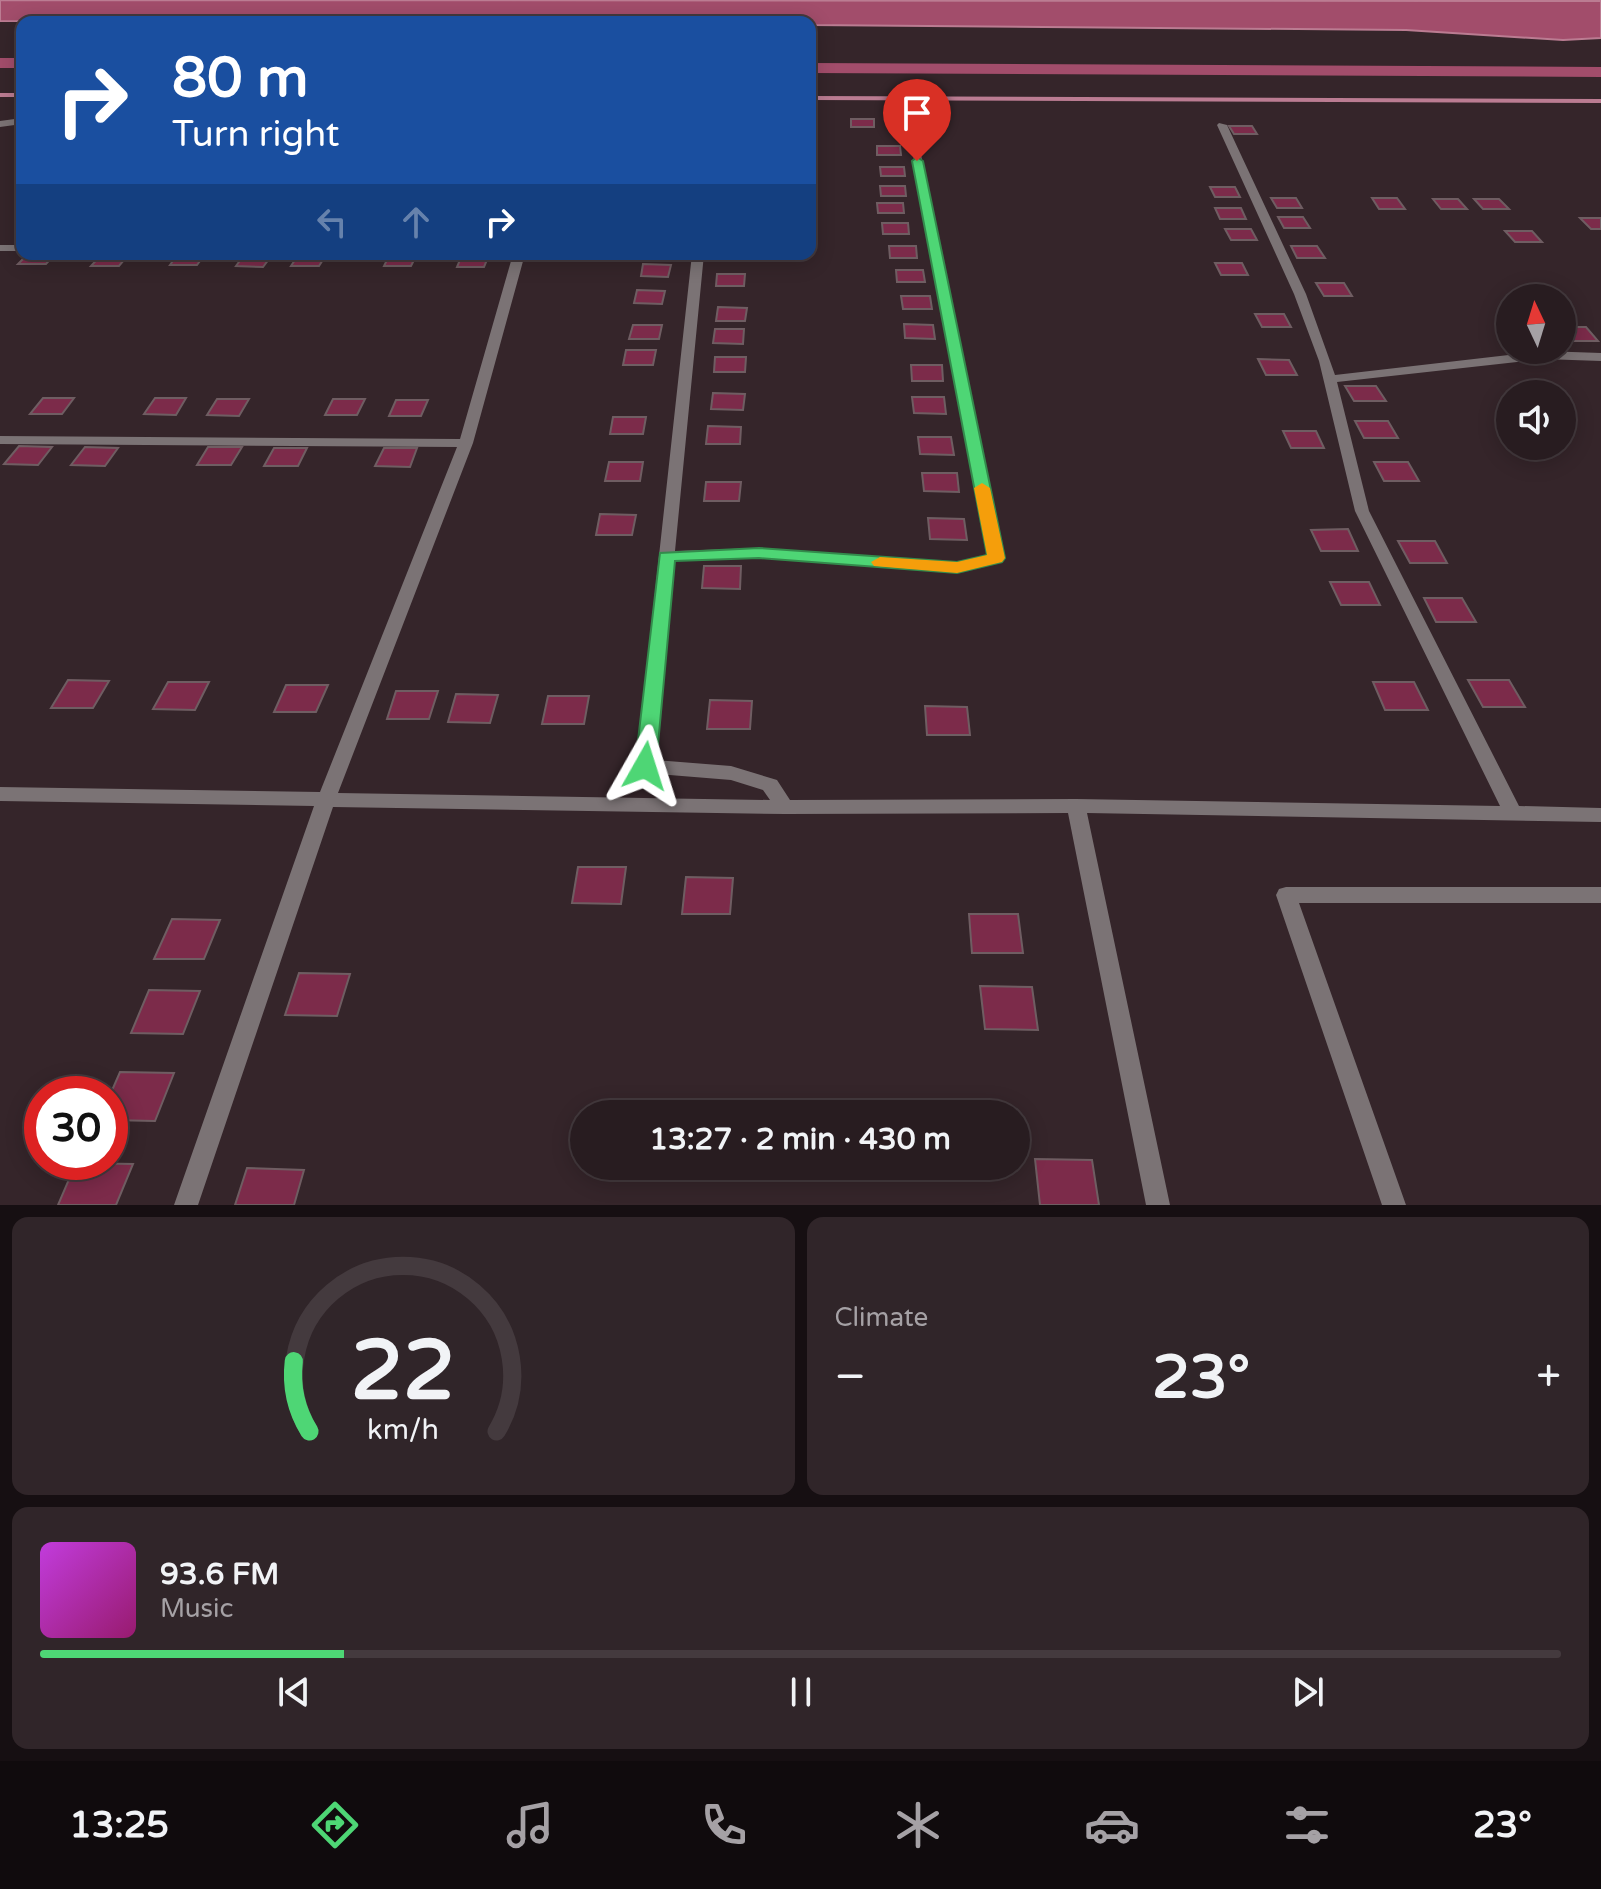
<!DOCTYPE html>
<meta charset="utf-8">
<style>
body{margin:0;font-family:"Varela Round",sans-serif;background:#302529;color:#f1f3f6;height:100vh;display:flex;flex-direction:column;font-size:30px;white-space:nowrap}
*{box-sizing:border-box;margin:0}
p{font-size:26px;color:#a5a1a5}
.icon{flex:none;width:44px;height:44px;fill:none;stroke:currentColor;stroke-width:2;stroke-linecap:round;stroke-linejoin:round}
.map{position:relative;height:1205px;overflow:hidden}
.sheet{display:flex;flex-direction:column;gap:12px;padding:12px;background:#160f12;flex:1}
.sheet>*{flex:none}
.guide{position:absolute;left:16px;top:16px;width:800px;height:244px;border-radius:16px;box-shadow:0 4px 20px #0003,0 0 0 2px #443a3e;background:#1a4fa0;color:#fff;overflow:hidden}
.needle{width:52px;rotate:356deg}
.buttons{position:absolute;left:1496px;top:284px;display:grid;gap:16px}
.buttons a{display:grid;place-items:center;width:80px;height:80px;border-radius:50%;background:#281c20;box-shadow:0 4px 20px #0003,0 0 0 2px #443a3e;font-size:40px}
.speed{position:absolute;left:24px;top:1076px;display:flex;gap:16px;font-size:40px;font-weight:700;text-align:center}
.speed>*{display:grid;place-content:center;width:104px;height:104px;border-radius:50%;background:#281c20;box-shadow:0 4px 20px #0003,0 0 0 2px #443a3e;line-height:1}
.speed .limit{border:12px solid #d22;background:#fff;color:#111}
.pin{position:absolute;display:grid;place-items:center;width:68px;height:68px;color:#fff;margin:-82px -34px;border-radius:50% 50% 50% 0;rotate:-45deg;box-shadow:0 0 8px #0007}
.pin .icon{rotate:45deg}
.me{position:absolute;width:88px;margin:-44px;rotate:6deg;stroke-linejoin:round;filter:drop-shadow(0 0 6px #0008)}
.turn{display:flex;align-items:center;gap:28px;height:168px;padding:0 24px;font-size:36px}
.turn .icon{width:104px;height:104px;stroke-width:2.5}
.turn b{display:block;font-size:56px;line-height:68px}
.lanes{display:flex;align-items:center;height:76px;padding:0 24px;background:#0003;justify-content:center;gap:40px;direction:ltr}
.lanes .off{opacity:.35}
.big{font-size:60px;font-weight:700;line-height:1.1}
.sheet .tile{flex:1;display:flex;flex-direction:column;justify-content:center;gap:12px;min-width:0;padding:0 28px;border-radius:16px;background:#302529}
.sheet .dial{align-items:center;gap:0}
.dial svg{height:208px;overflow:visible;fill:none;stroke:#443a3e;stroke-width:7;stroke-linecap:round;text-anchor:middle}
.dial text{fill:#f1f3f6;stroke:none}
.song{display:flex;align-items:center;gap:24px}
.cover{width:96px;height:96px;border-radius:12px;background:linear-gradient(135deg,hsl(290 70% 55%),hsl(320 70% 35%))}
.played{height:8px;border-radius:4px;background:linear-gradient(90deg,#4ed675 20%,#443a3e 20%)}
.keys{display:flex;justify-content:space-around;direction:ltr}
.heat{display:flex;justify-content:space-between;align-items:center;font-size:44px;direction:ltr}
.sheet .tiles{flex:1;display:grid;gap:12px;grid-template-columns:1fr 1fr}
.tile:last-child{grid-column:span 2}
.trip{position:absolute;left:570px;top:1100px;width:460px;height:80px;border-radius:40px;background:#281c20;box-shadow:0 4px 20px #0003,0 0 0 2px #443a3e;font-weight:700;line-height:80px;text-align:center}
.tab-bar{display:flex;height:128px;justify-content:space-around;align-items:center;background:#100b0d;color:#a5a1a5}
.tab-bar .icon{width:56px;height:56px}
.tab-bar .selected{color:#4ed675}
.tab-bar b{font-size:36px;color:#f1f3f6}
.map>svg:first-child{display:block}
.water{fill:#a24d6b;stroke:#bb7c92;stroke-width:2}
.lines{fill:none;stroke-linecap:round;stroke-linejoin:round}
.stream{stroke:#bb7c92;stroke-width:4}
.canal{fill:#a24d6b;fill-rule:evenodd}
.building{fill:#7c2b4a;stroke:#6f5d62;stroke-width:2}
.minor{fill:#7b7375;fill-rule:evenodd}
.route{fill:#4ed675;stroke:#338b4c;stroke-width:2}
.slow{fill:#f59e0b}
</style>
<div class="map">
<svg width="1601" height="1205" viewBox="0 0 1601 1205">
<rect width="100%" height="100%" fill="#35252a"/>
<polygon class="water" points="0,0 1601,1 1601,38 1563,40 1406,30 810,25 810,22 0,21"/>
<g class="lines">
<g class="stream">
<polyline points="0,95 22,95"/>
<polyline points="810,98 1601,101"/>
</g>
<g class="canal">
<rect x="0" y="58" width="22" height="10"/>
<polygon points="810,63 1601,67 1601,77 810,73"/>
</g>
</g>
<g class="building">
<rect x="851" y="119" width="23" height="8"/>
<polygon points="1229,126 1252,126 1257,134 1234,134"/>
<polygon points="877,146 900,146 901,155 877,155"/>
<polygon points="880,167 904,167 905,176 881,176"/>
<polygon points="880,186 905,186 906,196 881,196"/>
<polygon points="1210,187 1235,187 1240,197 1215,197"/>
<polygon points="1271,198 1296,198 1302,208 1277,208"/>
<polygon points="1372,198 1397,198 1405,209 1379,209"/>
<polygon points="1433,199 1458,199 1467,209 1441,209"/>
<polygon points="1474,199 1499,199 1509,209 1483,209"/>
<polygon points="877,203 903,203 904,213 878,213"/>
<polygon points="1215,208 1241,208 1246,219 1220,219"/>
<polygon points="1278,217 1303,217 1310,228 1284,228"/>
<polygon points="1580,218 1601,218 1601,229 1591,229"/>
<polygon points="882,223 908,223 909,234 883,234"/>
<polygon points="1225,229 1251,229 1257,240 1231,240"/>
<polygon points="1505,231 1532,231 1542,242 1515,242"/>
<polygon points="889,246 916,246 917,258 890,258"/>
<polygon points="1291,246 1317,246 1325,258 1297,258"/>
<polygon points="28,254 55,254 46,264 18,264"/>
<polygon points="102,254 129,254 119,266 91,266"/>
<polygon points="178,254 205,254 197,265 170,265"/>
<polygon points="299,254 326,255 319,266 291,266"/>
<polygon points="390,254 417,254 411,266 384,266"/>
<polygon points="244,255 272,255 263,267 236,266"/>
<polygon points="462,255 489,255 484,267 457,267"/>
<polygon points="1215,263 1242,263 1248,275 1221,275"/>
<polygon points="643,264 671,265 668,277 641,276"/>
<polygon points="896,270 923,270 925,282 897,282"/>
<polygon points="717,274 745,274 744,286 716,286"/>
<polygon points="1316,283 1344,283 1352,296 1324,296"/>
<polygon points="637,290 665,291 662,304 634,303"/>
<polygon points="901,296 930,296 932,309 903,309"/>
<polygon points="718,307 747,308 745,321 716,321"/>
<polygon points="1255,314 1284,314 1291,327 1262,327"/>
<polygon points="904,324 933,325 935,339 905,338"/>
<polygon points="633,325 662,325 659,339 629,339"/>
<polygon points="1562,327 1586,327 1598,341 1568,341"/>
<polygon points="715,329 744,329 743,344 713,343"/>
<polygon points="626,350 656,350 653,365 623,365"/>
<polygon points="715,357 746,357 745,372 714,372"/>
<polygon points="1258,359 1289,360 1297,375 1266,375"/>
<polygon points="911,365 942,365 943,381 912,381"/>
<polygon points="1345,386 1376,386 1386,401 1354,401"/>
<polygon points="713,393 745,394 743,410 711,409"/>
<polygon points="912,397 944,397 946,414 914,413"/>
<polygon points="43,398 74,398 62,414 30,414"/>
<polygon points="155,398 186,398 176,415 144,414"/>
<polygon points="217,399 249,399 239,416 207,415"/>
<polygon points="333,399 365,399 357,415 325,415"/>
<polygon points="396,400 428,400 421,416 389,416"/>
<polygon points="613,417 646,417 643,434 610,434"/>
<polygon points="1355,421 1388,421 1398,438 1364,438"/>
<polygon points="708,426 741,427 740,444 706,444"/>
<polygon points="1283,431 1316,431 1324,448 1291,448"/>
<polygon points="918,437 951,437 954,455 920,454"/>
<polygon points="19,446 52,447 38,465 4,464"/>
<polygon points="85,447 118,448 105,466 71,465"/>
<polygon points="208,447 242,447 231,465 197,465"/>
<polygon points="274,448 307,448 298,466 264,466"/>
<polygon points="384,448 417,448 410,467 375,466"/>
<polygon points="609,462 643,462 640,481 605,481"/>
<polygon points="1374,462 1408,462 1419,481 1384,481"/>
<polygon points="922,473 957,473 959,492 924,491"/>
<polygon points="706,482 741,482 739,501 704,501"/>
<polygon points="600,514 636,515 632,535 596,535"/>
<polygon points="928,518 964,519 967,540 930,539"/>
<polygon points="1348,529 1358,551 1321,551 1311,530"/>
<polygon points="1398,541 1435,541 1447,563 1410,563"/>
<polygon points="704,566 741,566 740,589 702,588"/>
<polygon points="1330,582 1369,582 1380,605 1341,605"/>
<polygon points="1424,598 1462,598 1476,622 1436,622"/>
<polygon points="68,680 109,681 93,708 51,708"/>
<polygon points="1468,680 1509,680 1525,707 1483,707"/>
<polygon points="168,682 209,682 195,710 153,709"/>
<polygon points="1373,682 1414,682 1428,710 1385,710"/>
<polygon points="286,685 328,685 316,712 274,712"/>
<polygon points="396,691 438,691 429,719 387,719"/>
<polygon points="456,694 498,695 490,723 448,722"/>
<polygon points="548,696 589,696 584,724 542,724"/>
<polygon points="710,700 752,701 750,729 707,729"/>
<polygon points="925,706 967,707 970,735 927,735"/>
<polygon points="578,867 626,867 621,904 572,903"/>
<polygon points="686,877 733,878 730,914 682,914"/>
<polygon points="969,914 1018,914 1023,953 972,953"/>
<polygon points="172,919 220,920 204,959 154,959"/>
<polygon points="299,973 350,974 337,1016 285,1015"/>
<polygon points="980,986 1032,987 1038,1030 985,1029"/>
<polygon points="149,990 200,991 183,1034 131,1033"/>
<polygon points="120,1072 174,1073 155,1121 110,1120 110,1095"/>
<polygon points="1035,1159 1092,1160 1099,1205 1040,1205"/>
<polygon points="76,1163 133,1164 116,1205 58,1205"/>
<polygon points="247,1168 304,1170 294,1205 235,1205"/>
</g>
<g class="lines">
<g class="minor">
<polygon points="22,118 22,124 0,127 0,121"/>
<polygon points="1219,123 1227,125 1306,294 1335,375 1543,351 1601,353 1601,361 1543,359 1337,382 1369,511 1519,806 1601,808 1601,822 1087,813 1170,1205 1146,1205 1068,813 785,814 333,807 198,1205 174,1205 314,806 0,801 0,787 320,792 457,447 0,444 0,436 460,439 513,254 525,254 473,443 338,793 770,800 763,790 731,780 645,773 639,771 636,766 692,254 704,254 675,551 759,548 957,563 988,555 908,128 916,130 1004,558 1001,561 957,573 759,558 674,561 655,760 731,766 777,780 790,800 1076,799 1500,806 1355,511 1319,361 1294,294 1217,125"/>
<rect x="0" y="245" width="22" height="6"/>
<polygon points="1286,887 1601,887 1601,903 1299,903 1406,1205 1382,1205 1276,895 1279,889"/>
</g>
</g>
<polygon class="route" points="917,157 923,161 1005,558 1002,562 957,573 759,558 675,561 656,766 645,773 638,771 635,766 660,553 759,548 957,562 987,555 912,161"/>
<polygon class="slow" points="982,483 990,488 1005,558 1002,562 957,573 874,566 871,562 880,557 957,562 987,555 974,488"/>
</svg>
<div class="buttons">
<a><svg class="needle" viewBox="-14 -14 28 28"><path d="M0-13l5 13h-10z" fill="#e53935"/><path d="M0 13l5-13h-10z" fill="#a5a1a5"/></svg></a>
<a><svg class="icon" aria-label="sound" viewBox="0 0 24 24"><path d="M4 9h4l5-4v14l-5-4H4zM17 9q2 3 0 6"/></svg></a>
</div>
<div class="speed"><div class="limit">30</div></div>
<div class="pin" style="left:917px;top:161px;background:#d93025"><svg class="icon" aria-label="arrive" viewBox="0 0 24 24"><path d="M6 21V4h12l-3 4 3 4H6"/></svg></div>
<svg class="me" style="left:645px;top:766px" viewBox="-20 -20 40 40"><path d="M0-17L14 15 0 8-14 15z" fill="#4ed675" stroke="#fff" stroke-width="4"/></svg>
<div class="trip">13:27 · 2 min · 430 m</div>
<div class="guide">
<div class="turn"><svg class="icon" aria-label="right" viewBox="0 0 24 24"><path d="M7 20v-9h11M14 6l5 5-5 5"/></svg><div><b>80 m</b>Turn right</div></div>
<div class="lanes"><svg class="icon off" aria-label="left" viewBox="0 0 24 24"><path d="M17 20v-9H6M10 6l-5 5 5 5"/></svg><svg class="icon off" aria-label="ahead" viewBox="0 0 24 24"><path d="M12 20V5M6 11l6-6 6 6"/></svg><svg class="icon" aria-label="right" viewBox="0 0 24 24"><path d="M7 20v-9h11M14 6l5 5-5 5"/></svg></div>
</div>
</div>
<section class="sheet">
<div class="tiles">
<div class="tile dial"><svg viewBox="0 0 100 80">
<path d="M14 69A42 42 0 1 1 86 69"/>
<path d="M14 69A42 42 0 0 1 8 42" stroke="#4ed675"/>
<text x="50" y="56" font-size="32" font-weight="700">22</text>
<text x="50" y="72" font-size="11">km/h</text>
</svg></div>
<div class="tile"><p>Climate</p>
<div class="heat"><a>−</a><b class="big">23°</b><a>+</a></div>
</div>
<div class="tile">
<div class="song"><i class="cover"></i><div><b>93.6 FM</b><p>Music</p></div></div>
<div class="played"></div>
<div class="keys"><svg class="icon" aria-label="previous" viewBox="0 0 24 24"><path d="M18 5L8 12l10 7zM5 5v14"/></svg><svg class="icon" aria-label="pause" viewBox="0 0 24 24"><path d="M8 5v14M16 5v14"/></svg><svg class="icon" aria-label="next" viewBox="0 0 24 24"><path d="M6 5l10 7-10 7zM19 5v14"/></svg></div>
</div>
</div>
</section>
<nav class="tab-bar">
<b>13:25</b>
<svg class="icon selected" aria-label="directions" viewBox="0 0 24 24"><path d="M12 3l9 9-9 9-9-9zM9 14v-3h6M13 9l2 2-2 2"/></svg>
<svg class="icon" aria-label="music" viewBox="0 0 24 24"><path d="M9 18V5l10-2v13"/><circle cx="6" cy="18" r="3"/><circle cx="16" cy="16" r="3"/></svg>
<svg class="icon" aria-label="phone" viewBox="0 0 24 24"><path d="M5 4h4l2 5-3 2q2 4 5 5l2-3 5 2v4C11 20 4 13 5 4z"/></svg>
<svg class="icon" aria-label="climate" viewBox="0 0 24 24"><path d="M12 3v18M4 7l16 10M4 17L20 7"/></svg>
<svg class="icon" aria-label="car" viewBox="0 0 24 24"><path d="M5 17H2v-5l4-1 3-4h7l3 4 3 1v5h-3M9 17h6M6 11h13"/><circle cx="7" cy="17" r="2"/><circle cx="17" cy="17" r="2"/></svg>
<svg class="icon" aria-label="filters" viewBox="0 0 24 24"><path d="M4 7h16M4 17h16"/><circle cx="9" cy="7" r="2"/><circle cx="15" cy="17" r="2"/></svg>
<b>23°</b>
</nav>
